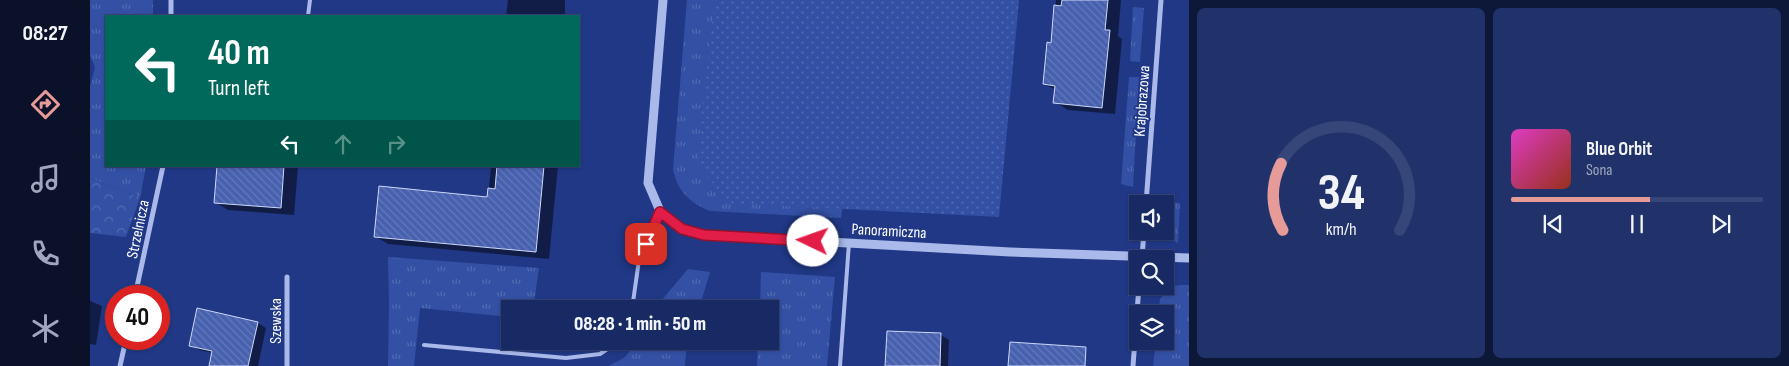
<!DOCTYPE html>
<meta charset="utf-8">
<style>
body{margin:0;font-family:"Sofia Sans Condensed",sans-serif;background:#21326a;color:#f1f3f6;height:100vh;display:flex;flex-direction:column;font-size:19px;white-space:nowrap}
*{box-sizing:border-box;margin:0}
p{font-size:16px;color:#9fa7bf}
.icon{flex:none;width:28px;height:28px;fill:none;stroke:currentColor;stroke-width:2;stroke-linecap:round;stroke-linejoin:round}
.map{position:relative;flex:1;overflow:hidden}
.details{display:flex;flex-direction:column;gap:8px;padding:8px;background:#0d1737;width:600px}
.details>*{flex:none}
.banner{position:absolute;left:15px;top:15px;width:475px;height:152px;border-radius:0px;box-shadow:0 1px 4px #0004,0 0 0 1px #364678;background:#00695c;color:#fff;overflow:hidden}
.tools{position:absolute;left:1039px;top:195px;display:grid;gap:10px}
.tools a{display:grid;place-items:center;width:45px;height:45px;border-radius:0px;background:#182a64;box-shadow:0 1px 4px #0004,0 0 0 1px #364678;font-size:25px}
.speed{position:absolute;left:15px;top:285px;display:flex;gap:10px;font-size:25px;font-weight:700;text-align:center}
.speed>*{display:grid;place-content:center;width:65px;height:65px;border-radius:50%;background:#182a64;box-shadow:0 1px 4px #0004,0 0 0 1px #364678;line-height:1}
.speed .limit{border:8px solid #d22;background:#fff;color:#111}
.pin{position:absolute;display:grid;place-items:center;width:42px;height:42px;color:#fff;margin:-21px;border-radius:10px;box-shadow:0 2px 8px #0006}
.me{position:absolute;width:55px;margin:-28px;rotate:273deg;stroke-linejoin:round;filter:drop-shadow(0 0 4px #0008)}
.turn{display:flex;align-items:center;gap:18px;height:105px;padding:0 20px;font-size:22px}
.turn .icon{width:65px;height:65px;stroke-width:2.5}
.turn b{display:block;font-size:35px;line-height:42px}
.lanes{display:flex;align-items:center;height:48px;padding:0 20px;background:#0003;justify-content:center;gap:25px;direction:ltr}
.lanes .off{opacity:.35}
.details .card{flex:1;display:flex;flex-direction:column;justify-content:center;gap:8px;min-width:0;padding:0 18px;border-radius:8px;background:#21326a}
.details .dial{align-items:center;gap:0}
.dial svg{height:130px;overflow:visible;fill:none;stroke:#364678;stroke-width:7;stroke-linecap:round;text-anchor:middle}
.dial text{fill:#f1f3f6;stroke:none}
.song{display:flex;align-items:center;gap:15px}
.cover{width:60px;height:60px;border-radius:8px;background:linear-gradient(135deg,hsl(310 70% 55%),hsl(10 70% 35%))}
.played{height:5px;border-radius:2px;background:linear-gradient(90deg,#e69b98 55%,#364678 55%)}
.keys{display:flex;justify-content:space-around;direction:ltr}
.details .tiles{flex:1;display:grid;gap:8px;grid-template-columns:repeat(2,1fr)}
.trip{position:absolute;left:411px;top:300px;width:278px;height:50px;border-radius:0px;background:#182a64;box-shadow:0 1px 4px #0004,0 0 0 1px #364678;font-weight:800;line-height:50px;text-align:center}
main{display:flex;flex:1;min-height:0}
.tab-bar{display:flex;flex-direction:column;width:90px;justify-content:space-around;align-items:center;background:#0a1128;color:#9fa7bf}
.tab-bar .icon{width:35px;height:35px}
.tab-bar .active{color:#e69b98}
.tab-bar b{font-size:22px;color:#f1f3f6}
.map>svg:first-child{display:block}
.grass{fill:url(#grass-tufts)}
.forest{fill:url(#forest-crowns)}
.park{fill:url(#park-dots)}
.shadow{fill:#0007}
.building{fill:url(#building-back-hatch);stroke:#cdd8f7}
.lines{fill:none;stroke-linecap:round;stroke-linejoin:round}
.service{stroke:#a9b9ea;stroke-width:4}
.minor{stroke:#a9b9ea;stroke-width:5}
.tertiary{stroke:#a9b9ea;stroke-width:9}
.route-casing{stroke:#92132f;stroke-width:12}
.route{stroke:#e11d48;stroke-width:9}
.labels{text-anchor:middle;stroke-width:4;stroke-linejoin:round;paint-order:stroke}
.street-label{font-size:16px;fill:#fff;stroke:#203886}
</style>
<main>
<nav class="tab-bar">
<b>08:27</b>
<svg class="icon active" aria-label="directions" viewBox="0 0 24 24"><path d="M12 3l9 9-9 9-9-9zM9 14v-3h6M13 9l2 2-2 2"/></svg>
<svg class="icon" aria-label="music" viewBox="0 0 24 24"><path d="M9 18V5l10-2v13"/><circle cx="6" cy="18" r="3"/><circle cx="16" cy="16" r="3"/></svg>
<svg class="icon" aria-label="phone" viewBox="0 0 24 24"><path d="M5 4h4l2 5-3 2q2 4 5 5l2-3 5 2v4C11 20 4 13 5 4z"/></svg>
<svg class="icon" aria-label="climate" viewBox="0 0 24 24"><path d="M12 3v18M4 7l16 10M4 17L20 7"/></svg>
</nav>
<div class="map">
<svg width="1099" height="366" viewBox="0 0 1099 366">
<defs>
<pattern id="grass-tufts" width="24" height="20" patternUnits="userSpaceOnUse" patternTransform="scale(1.25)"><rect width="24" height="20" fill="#3350a4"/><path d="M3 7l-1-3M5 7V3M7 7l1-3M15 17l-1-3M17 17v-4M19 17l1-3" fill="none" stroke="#526ab2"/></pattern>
<pattern id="forest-crowns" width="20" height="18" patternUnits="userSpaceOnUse" patternTransform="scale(1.25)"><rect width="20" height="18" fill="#3350a4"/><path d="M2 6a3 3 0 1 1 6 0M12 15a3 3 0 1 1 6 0" fill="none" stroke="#526ab2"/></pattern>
<pattern id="park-dots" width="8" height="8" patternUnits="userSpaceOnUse" patternTransform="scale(1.25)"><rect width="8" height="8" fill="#3350a4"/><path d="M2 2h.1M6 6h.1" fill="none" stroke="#526ab2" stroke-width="1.8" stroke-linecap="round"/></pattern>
<pattern id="building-back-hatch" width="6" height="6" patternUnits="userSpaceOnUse" patternTransform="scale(1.25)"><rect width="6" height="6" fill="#4861af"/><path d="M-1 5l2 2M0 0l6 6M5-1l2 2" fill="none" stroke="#6379bb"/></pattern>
</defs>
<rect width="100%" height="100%" fill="#203886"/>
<g class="grass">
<polygon points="0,0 63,0 63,16 16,16 16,166 56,166 50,198 0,178 0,87 5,67 0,56"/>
<path d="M597 0H782L751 218 620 211C600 203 587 191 583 169Z"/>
<polygon points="1043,7 1054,8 1050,62 1040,61"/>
<polygon points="1039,77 1049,77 1043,187 1031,184"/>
<polygon points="1071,201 1090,203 1088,243 1073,236 1072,231 1075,231 1075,204 1070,204"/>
<polygon points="298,257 449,268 443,309 422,306 420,317 330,308 324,366 298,366 299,304"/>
<polygon points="598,269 620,272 609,309 557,309 558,300 571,301"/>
<polygon points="671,272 745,277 737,366 667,366 668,341 680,341 680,309 670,309"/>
<polygon points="1089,285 1099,285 1099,366 1063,366 1066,341 1075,341 1075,314 1068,314 1070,299 1080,287"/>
<polygon points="549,341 599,341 596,353 595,366 518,366 534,358"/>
</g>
<polygon class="forest" points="0,178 50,198 36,237 0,233"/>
<polygon class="park" points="625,0 929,0 909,217 639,203 608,165 613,100"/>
<g class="shadow">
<polygon points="418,0 475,0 475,16 416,16"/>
<polygon points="966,0 1031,0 1028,36 1032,39 1025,114 978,110 965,102 966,90 954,84 962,44"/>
<polygon points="128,166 208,166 204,215 138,210 125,202"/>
<polygon points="401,166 468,166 459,259 298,244 285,236 398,199"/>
<polygon points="0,301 12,306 6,345 0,344"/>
<polygon points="108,310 168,323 176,328 168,366 121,366 123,353 109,350 100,345"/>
<polygon points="851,335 859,340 858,366 796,366"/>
</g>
<g class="building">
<polygon points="972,0 1018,0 1015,30 1020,30 1012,108 963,103 965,86 953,84 957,42 961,43 964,5 971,6"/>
<polygon points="127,166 194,166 191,208 124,203"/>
<polygon points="407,166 454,166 446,252 284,237 289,186 397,197 398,188 405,189"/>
<polygon points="107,308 168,322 158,366 119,366 122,351 99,346"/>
<polygon points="797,331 851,333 850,366 795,366"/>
<polygon points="920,342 996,347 995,366 918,366"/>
</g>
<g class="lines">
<g class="service">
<polyline points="218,16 220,0"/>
<polyline points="542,309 549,260 570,211"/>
<polyline points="334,345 476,358 510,354 529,341"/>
<polyline points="750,366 759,243"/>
</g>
<g class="minor">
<polyline points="81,0 81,16"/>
<polyline points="1056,204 1071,0"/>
<polyline points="1052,258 1054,231"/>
<polyline points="45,296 73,166"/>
<polyline points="30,366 36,339"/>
<polyline points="197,366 197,277"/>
<polyline points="1043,366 1049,286"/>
</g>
<polyline class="tertiary" points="573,0 558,183 570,211 592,229 614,235 920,252 1099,258"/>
</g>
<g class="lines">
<defs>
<polyline id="route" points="556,244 570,212 592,229 614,235 723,241"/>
</defs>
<use href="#route" class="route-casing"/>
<use href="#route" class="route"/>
</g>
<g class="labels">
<g class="street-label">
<text transform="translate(1051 101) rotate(-86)" y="6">Krajobrazowa</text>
<text transform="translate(47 229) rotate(-78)" y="6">Strzelnicza</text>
<text transform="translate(799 230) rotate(3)" y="6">Panoramiczna</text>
<text transform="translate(185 321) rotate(-90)" y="6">Szewska</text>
</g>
</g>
</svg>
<div class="tools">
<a><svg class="icon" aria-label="sound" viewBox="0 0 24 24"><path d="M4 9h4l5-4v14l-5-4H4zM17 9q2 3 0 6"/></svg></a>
<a><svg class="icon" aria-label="search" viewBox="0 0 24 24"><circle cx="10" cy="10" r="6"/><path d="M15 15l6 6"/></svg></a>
<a><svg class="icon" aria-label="layers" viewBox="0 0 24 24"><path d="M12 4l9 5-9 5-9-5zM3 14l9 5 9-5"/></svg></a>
</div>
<div class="speed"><div class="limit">40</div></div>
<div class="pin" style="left:556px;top:244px;background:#d93025"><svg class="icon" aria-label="arrive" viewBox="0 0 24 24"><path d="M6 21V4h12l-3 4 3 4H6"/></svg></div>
<svg class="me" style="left:723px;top:241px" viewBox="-20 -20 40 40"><circle r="19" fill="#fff"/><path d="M0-13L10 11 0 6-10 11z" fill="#e11d48"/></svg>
<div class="trip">08:28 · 1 min · 50 m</div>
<div class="banner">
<div class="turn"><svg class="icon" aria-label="left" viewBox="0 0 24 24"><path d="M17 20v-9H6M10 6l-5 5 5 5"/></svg><div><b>40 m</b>Turn left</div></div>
<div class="lanes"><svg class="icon" aria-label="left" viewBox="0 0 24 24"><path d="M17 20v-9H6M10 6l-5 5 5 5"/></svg><svg class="icon off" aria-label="ahead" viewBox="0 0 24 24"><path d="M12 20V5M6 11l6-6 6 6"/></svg><svg class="icon off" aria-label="right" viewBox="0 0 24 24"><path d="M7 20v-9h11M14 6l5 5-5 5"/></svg></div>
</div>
</div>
<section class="details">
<div class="tiles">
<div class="card dial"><svg viewBox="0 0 100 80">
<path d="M14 69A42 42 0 1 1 86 69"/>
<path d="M14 69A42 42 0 0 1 13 28" stroke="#e69b98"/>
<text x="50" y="56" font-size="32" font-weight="700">34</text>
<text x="50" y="72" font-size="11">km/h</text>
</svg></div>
<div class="card">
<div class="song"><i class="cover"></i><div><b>Blue Orbit</b><p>Sona</p></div></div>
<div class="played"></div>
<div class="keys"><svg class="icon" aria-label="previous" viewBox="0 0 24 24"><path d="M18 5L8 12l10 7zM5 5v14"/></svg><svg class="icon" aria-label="pause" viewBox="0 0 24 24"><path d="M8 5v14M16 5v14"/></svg><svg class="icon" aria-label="next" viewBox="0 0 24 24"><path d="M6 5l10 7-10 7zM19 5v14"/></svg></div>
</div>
</div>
</section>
</main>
